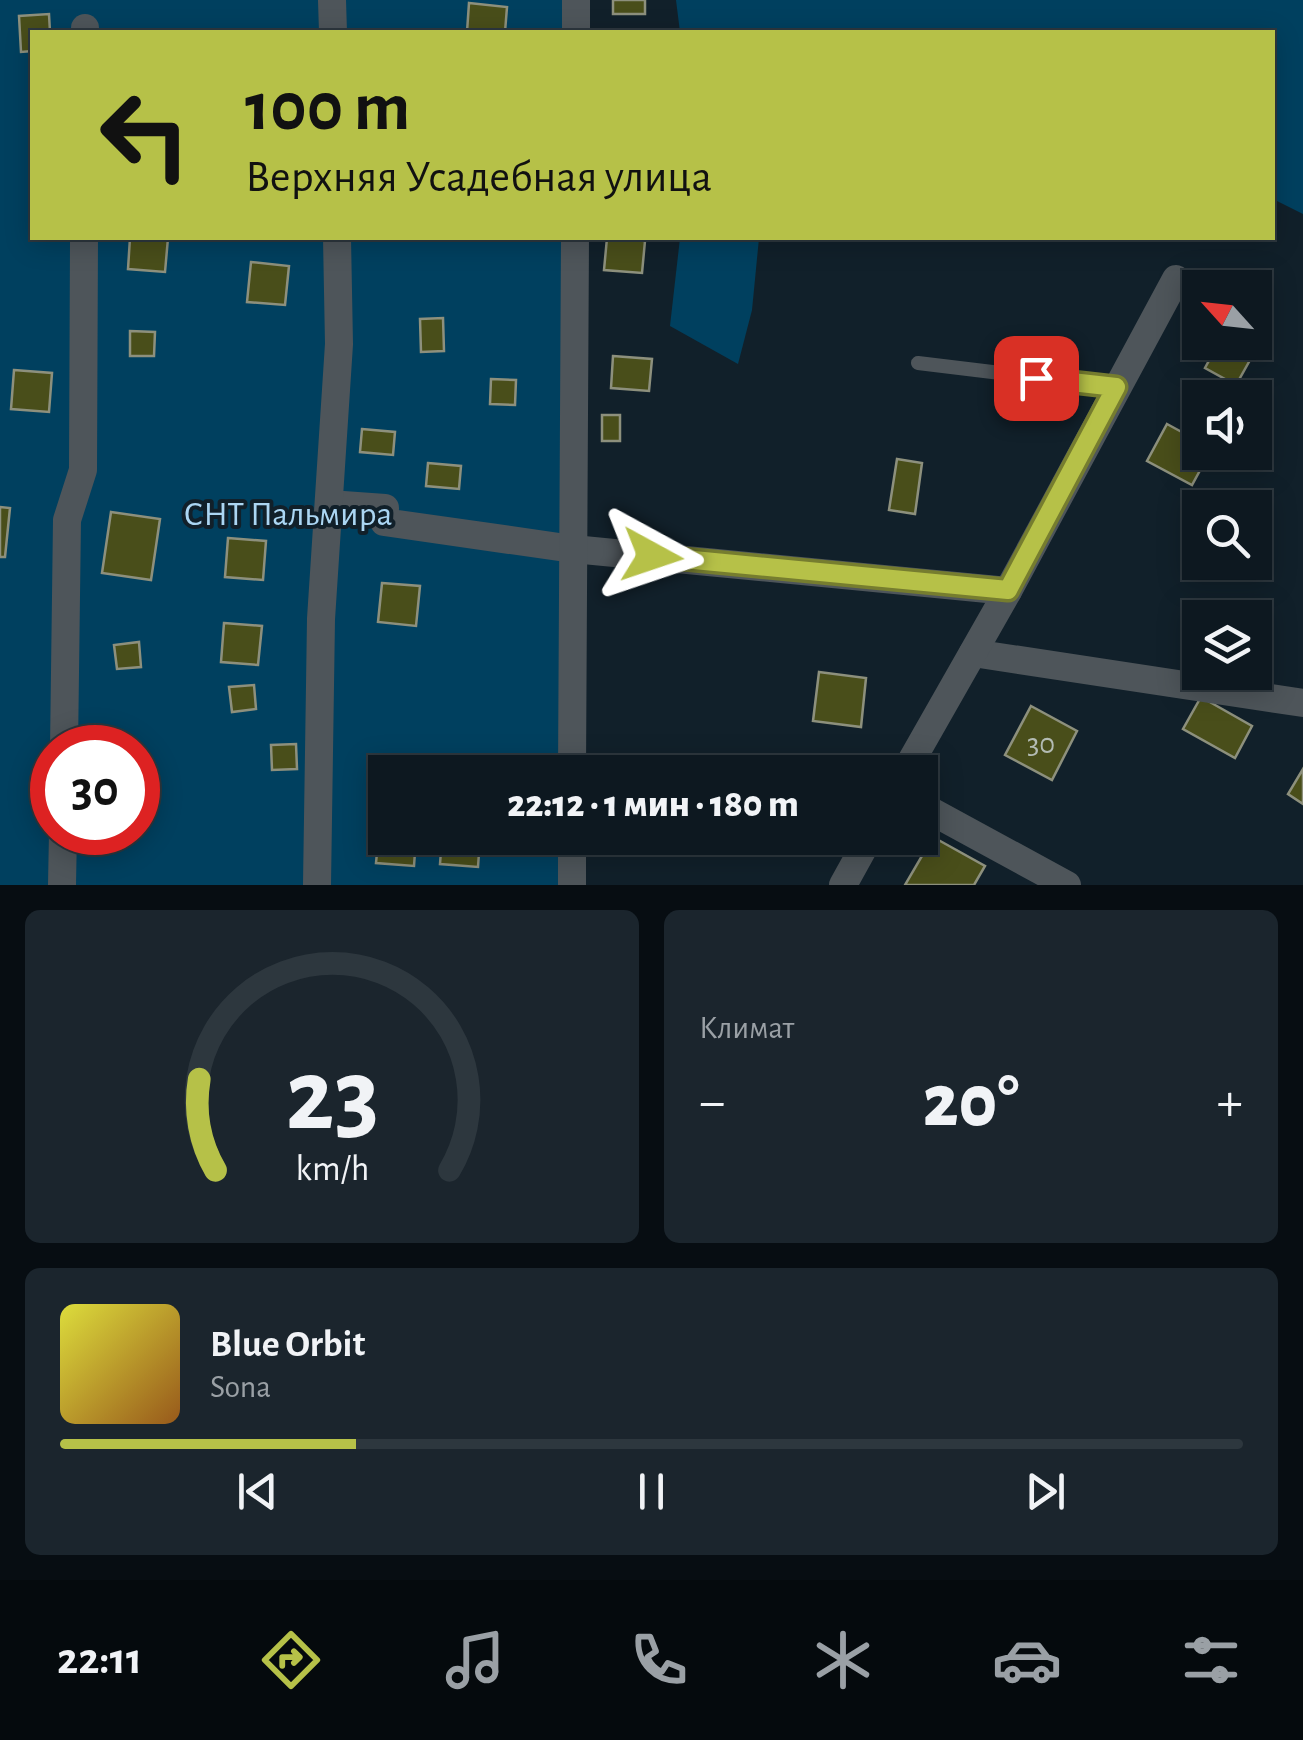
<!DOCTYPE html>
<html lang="ru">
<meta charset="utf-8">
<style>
body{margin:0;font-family:"Alegreya Sans",sans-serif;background:#1b252d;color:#f1f3f6;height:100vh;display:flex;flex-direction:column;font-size:38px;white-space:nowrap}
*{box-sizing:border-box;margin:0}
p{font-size:32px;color:#9aa0a5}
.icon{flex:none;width:55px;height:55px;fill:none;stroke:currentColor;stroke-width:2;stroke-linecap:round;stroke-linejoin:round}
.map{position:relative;height:885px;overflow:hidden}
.drawer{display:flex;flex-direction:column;gap:25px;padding:25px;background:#070d12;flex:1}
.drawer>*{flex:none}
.hud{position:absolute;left:30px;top:30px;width:1245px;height:210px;border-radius:0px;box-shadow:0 5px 25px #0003,0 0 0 2px #2d373e;background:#b6c148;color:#111;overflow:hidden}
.needle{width:65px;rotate:297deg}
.controls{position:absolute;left:1182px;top:270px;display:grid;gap:20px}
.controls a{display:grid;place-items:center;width:90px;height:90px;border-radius:0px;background:#0d1820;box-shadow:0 5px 25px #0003,0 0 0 2px #2d373e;font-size:50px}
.speed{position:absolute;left:30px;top:725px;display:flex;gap:20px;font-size:50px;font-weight:700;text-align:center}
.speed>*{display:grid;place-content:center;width:130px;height:130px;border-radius:50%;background:#0d1820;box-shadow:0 5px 25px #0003,0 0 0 2px #2d373e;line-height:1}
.speed .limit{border:15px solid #d22;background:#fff;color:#111}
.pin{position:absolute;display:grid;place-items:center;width:85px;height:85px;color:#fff;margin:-42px;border-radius:20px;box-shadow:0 5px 15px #0006}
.me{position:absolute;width:110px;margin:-55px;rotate:95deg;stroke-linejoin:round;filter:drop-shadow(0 0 8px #0008)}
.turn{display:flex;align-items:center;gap:35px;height:210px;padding:0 50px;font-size:45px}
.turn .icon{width:130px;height:130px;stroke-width:2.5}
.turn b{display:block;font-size:70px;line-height:85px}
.big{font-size:75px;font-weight:800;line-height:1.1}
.drawer .card{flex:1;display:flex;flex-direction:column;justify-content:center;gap:15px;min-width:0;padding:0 35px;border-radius:15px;background:#1b252d}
.drawer .dial{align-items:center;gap:0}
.dial svg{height:260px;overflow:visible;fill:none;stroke:#2d373e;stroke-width:7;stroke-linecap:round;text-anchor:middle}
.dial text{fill:#f1f3f6;stroke:none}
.song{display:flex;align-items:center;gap:30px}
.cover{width:120px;height:120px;border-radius:15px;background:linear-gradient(135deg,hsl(60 70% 55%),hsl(30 70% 35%))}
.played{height:10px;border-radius:5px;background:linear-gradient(90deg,#b6c148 25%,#2d373e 25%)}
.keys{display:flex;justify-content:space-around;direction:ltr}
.heat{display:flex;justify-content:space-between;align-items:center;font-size:55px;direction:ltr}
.drawer .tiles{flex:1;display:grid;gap:25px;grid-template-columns:1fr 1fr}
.card:last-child{grid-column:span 2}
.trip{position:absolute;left:368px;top:755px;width:570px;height:100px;border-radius:0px;background:#0d1820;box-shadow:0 5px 25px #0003,0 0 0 2px #2d373e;font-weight:800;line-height:100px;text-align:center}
.dock{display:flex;height:160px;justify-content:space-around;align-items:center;background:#050a0d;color:#9aa0a5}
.dock .icon{width:70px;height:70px}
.dock .selected{color:#b6c148}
.dock b{font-size:45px;color:#f1f3f6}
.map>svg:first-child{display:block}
.green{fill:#00405f;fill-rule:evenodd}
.building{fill:#494e1a;stroke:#8d907d;stroke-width:2.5}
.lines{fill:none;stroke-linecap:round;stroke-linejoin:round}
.service{stroke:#4e555a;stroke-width:14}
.minor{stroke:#4e555a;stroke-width:28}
.route-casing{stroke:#767d2f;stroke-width:25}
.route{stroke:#b6c148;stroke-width:18}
.labels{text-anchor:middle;stroke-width:8;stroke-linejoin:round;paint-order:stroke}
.number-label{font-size:30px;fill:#b3bbb3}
.park-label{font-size:35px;fill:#abd6f3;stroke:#11202a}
</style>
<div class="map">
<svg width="1303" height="885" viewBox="0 0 1303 885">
<rect width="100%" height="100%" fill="#11202a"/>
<g class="green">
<path d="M0 0H572V32H32V238H569L562 772H385V838H561V885H0ZM52 748H138V832H52Z"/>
<polygon points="676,0 1303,0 1303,214 1273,199 1272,32 680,32"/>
<polygon points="680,238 759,238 752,310 738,364 670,326"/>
</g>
<g class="building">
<rect x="613" y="0" width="32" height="14"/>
<polygon points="469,3 507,7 505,32 467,32"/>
<polygon points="49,14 50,32 32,32 32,51 21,52 19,16"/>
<polygon points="130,238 168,238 165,272 128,269"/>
<polygon points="607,238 645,241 642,273 604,270"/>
<polygon points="251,262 289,266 285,305 247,302"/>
<polygon points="443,318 444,351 421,352 420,319"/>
<polygon points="130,331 155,332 154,356 130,356"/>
<polygon points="1219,342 1259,344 1236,385 1205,368"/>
<polygon points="613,356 652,359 649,391 611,388"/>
<polygon points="14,370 52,373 49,412 11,409"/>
<polygon points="491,379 516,380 515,405 490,404"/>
<rect x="602" y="415" width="18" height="26"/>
<polygon points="1167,424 1200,442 1200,452 1210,452 1192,485 1147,461"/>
<polygon points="362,429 395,432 393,455 360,452"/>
<polygon points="897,459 922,463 915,514 889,510"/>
<polygon points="428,463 461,466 459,489 426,486"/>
<polygon points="0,507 10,508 5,557 0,557"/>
<polygon points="111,512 160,519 151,580 102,573"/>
<polygon points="228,538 266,541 263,580 225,577"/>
<polygon points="382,583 420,586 416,626 378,622"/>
<polygon points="224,623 262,626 258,665 221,662"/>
<polygon points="139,642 141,667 117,669 114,645"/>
<polygon points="819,672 866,678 861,727 813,721"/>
<polygon points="254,685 256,709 232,712 229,687"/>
<polygon points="1201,697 1252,726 1235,758 1183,729"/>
<polygon points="1031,706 1077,731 1052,780 1005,755"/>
<polygon points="296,744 297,769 272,770 271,745"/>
<polygon points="1303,769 1303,804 1288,794"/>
<polygon points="379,831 385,832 385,838 416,838 414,866 376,863"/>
<polygon points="933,837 985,866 974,885 905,885"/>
<polygon points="442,838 480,838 478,867 440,864"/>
</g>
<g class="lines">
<polyline class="service" points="918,363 1116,387"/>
<g class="minor">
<polyline points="332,0 333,32"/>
<polyline points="85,32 85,28"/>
<polyline points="576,32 576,0"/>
<polyline points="329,504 385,508 384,522 573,549 1008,591"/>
<polyline points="973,653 1303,703"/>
<polyline points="64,748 67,520 83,470 84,238"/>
<polyline points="572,772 575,238"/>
<polyline points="905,772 1008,591 1176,279"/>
<polyline points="920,805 1067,885"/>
<polyline points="62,885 63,832"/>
<polyline points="317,885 321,619 339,344 337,238"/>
<polyline points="572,885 572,838"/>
<polyline points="843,885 869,838"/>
</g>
</g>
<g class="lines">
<defs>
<polyline id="route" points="652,556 1008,590 1116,387 1036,378"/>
</defs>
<use href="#route" class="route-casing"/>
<use href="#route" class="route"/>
</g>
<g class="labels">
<g class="number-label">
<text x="1041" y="753">30</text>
</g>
<g class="park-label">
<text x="288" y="525">СНТ Пальмира</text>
</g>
</g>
</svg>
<div class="controls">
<a><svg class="needle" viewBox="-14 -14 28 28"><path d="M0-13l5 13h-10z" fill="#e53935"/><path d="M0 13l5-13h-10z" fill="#9aa0a5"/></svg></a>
<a><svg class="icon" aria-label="sound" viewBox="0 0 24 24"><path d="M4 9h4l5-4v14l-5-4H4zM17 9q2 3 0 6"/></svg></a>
<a><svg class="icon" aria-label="search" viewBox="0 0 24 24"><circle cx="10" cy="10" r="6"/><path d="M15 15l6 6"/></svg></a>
<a><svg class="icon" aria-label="layers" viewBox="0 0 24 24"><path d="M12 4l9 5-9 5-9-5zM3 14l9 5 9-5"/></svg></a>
</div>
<div class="speed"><div class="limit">30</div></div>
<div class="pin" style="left:1036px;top:378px;background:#d93025"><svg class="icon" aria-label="arrive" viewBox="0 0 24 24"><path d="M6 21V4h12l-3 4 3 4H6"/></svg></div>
<svg class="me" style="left:652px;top:556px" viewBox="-20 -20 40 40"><path d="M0-17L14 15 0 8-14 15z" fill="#b6c148" stroke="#fff" stroke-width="4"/></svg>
<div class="trip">22:12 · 1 мин · 180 m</div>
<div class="hud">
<div class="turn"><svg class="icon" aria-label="left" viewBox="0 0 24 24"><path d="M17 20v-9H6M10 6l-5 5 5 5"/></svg><div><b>100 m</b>Верхняя Усадебная улица</div></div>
</div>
</div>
<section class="drawer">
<div class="tiles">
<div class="card dial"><svg viewBox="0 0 100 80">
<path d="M14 69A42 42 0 1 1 86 69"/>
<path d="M14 69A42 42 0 0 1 9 41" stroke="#b6c148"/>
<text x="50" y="56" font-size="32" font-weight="700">23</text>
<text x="50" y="72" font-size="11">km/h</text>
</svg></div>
<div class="card"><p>Климат</p>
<div class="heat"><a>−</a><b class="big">20°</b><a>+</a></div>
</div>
<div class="card">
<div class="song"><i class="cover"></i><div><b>Blue Orbit</b><p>Sona</p></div></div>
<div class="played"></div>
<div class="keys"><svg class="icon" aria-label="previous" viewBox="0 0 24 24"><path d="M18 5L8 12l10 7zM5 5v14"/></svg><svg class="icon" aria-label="pause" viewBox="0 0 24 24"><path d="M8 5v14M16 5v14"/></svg><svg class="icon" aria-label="next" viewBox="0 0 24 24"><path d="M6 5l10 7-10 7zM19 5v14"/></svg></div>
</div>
</div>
</section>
<nav class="dock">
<b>22:11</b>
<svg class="icon selected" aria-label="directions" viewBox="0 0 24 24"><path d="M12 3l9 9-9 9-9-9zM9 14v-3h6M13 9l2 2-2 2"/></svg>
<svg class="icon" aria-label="music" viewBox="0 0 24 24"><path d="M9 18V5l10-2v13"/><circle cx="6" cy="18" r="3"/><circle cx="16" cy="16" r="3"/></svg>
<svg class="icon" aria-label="phone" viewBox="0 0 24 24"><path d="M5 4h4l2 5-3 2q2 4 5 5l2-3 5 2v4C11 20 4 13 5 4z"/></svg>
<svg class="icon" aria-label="climate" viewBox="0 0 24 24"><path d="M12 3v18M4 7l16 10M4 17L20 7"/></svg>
<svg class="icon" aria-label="car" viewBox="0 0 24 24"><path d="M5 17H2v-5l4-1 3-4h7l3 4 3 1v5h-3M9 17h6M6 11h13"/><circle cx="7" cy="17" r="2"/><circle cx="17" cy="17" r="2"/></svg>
<svg class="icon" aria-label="filters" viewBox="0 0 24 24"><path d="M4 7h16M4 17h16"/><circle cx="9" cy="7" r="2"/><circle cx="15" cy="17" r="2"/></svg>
</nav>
